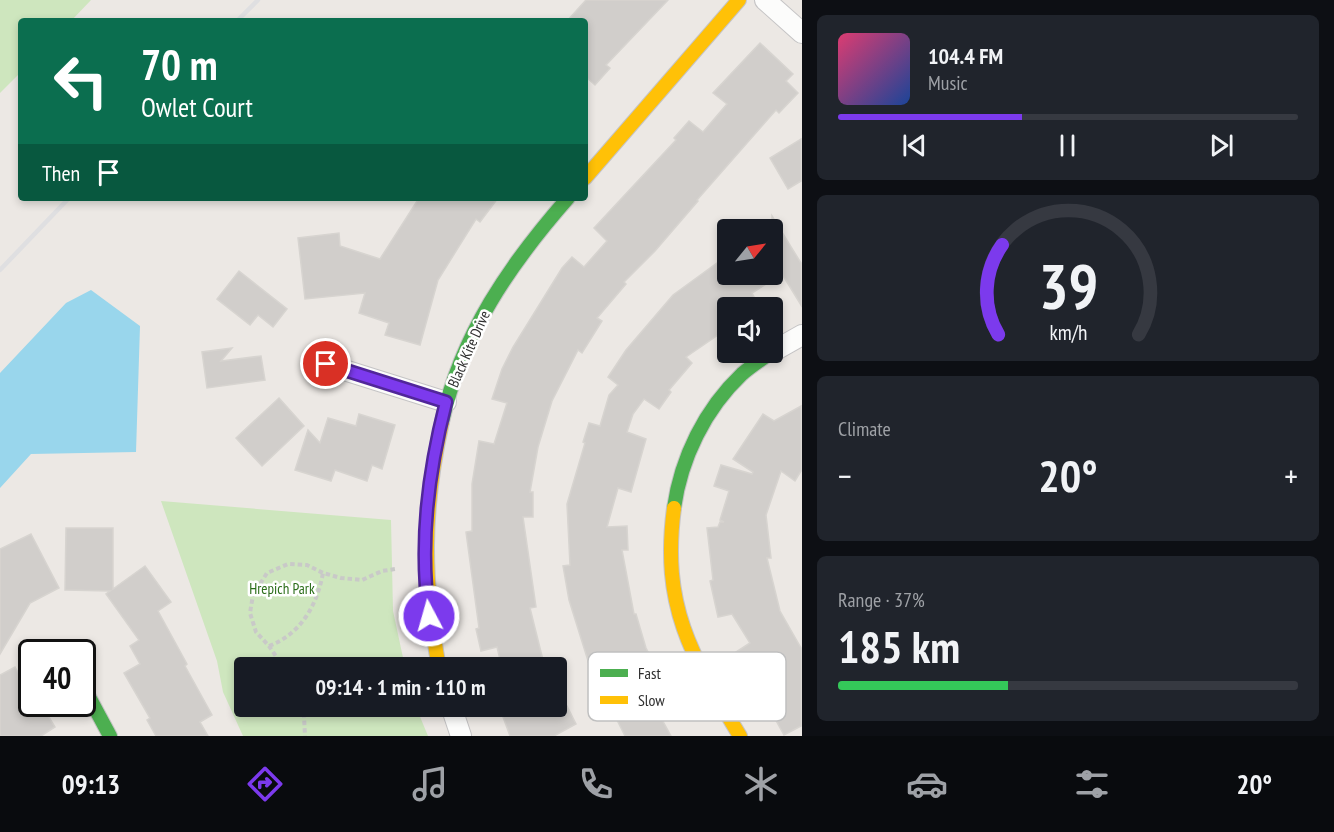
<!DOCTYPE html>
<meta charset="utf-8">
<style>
body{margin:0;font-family:"PT Sans Narrow",sans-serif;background:#20242c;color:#f1f3f6;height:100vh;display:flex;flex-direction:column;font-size:22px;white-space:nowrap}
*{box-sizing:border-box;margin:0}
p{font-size:20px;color:#9ea1a6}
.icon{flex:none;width:33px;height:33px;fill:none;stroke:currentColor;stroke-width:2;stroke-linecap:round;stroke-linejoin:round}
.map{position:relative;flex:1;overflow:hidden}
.sheet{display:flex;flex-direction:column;gap:15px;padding:15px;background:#0d0f14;width:532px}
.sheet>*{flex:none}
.hud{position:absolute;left:18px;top:18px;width:570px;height:183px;border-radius:6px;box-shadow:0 3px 9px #0003;background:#0b6e4f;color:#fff;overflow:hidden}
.needle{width:39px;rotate:60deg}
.tools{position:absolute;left:717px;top:219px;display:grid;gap:12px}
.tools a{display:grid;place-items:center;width:66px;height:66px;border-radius:6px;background:#171b24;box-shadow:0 3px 9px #0003;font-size:30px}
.speed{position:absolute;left:18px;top:639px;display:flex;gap:12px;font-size:30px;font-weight:700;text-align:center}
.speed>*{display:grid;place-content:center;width:78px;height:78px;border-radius:50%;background:#171b24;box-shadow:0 3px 9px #0003;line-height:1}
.speed .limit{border:3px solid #111;border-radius:9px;background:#fff;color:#111}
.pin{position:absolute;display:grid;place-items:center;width:51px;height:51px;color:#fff;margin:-26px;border:3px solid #fff;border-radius:50%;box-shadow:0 2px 6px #0007}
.me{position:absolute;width:66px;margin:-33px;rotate:354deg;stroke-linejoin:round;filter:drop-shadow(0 0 4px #0008)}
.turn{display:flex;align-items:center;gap:21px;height:126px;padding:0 24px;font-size:27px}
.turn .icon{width:78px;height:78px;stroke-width:2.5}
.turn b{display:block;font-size:42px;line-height:51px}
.then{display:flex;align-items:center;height:57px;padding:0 24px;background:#0003;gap:12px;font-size:22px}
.big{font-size:45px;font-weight:800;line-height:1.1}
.sheet .widget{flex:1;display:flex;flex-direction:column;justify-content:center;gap:9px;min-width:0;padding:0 21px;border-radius:9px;background:#20242c}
.sheet .dial{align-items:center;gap:0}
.dial svg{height:156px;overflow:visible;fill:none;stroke:#363941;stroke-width:7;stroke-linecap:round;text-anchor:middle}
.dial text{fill:#f1f3f6;stroke:none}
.song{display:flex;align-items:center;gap:18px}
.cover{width:72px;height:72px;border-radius:9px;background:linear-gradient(135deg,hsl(340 70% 55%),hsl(220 70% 35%))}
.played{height:6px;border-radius:3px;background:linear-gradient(90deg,#7c3aed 40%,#363941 40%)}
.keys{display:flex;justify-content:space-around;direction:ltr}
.heat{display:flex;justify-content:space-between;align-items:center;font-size:33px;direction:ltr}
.charge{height:9px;border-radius:4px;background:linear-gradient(90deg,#34c759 37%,#363941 0)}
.trip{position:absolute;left:234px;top:657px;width:333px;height:60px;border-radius:6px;background:#171b24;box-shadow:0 3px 9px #0003;font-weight:800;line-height:60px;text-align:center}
.tabs{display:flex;height:96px;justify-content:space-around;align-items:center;background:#090b0e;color:#9ea1a6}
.tabs .icon{width:42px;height:42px}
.tabs .on{color:#7c3aed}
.tabs b{font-size:27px;color:#f1f3f6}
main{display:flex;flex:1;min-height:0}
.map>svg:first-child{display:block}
.green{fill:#cee6be}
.water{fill:#99d6ec}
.building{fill:#d1cecb;stroke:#d7d4d0;stroke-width:1.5}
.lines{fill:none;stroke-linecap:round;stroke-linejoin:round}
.street-casing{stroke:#c5c4c5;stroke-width:22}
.fast-casing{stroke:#c5c4c5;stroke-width:16}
.slow-casing{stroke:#c5c4c5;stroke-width:16}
.path{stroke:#c9c9c8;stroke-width:4;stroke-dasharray:4.5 3;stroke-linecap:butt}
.street{stroke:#fcfcfb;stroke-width:20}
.fast{stroke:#4caf50;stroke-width:14}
.slow{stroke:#ffc107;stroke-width:14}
.rail{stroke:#dfdfe1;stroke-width:4.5}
.route-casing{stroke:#51269a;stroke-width:15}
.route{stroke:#7c3aed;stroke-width:10}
.labels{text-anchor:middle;stroke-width:5;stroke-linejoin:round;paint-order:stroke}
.street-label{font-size:15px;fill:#2e2e2e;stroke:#fff}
.park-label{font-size:15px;fill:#2c6e1b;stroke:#fff}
.key{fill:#fff;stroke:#c0c0c0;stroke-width:1.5}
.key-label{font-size:16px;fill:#2e2e2e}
</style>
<main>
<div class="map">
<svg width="802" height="736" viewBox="0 0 802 736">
<rect width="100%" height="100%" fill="#ece8e4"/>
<g class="green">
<polygon points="0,0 91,0 71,21 21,21 21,72 0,93"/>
<polygon points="161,501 391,520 393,611 405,667 244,668 244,706 416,707 428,736 243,736 223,692 217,661"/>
</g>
<polygon class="water" points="91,290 140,326 136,452 31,454 0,488 0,373 66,303"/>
<g class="building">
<polygon points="586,0 668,0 606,65 610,68 595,85 585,76 585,21 567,21"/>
<polygon points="760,43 793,74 786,81 798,93 779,113 776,110 697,200 698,201 655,251 624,282 626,284 597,318 602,321 582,353 578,350 552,401 538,447 530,492 533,492 533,517 523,517 536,607 530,608 545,668 502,668 497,647 481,651 476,629 479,628 466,532 472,531 472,484 479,441 494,444 507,403 492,399 502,369 513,347 562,268 572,257 584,267 607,241 594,228 676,140 674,138 689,121 703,132 727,104 713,93"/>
<polygon points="801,139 801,181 788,189 770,158"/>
<polygon points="419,198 498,198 480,222 476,219 438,280 420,345 385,335 389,323 359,313 365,293 305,299 298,238 339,233 340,246 380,259"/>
<polygon points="772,216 801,263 801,305 782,274 752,293 760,308 728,308 728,328 686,357 692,363 669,390 671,392 659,409 644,399 633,414 627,432 646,439 631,492 618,488 607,527 627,526 628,550 622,550 634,614 636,614 646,648 655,665 653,666 675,705 659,714 671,736 625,736 589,664 569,600 563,566 570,565 567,504 585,443 583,442 589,423 600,426 609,395 618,385 608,377 626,350 673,295 728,255 728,274 772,274"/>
<polygon points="239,271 287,309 273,327 258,315 250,325 217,299"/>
<polygon points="232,348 221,361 261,356 265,380 207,388 202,352"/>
<polygon points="279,398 304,426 262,466 236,438"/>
<polygon points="801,406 801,471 795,481 781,471 766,515 771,558 767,558 780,611 801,648 801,726 784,735 748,670 736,652 750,643 732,614 718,617 710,581 713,580 707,528 718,527 720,522 724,522 720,520 729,491 714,486 721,465 752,474 753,472 733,459 763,414 774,421"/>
<polygon points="359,414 395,425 382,469 372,465 367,481 335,470 331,481 295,470 308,430 320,443 328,418 356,426"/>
<polygon points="66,528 113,528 113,589 145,566 171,602 158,611 187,664 185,666 212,715 200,722 208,736 156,736 147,720 150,718 124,673 140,664 130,646 139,640 106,594 110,591 65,590"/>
<polygon points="31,534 59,588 30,603 0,654 0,549"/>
<polygon points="15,667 32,697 32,704 41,704 55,727 41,736 0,736 0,675"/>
<polygon points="499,706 567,706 576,724 554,736 510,736"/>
</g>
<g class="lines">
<defs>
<g id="street">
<polyline points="765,0 802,33"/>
<polyline points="772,352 802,335"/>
<polyline points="325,364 446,402"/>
<polyline points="451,706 461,736"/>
</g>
<g id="fast">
<path d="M442 422C461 335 510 264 568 198"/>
<path d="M674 508C681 458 705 409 742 374 751 366 762 359 772 352"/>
<polyline points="82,684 110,736"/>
</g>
<g id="slow">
<polyline points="585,178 739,0"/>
<path d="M674 508C661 606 691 655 740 736"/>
<path d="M439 668C423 578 422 512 442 422"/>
</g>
</defs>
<use href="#street" class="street-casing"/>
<use href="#fast" class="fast-casing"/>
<use href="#slow" class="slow-casing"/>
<g class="path">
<path d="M269 646C301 634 317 605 323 573"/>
<polyline points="284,668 269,646 256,632 250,613 253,595 267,573 288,564 307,565 323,573 341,578 362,580 382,571 395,569"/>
<polyline points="301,706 304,716 305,736"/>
</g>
<use href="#street" class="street"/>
<use href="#fast" class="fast"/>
<use href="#slow" class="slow"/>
<g class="rail">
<polyline points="237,21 258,0"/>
<polyline points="0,270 69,198"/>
</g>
</g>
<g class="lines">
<defs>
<path id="route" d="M326 364 446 402C428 473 419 543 429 616"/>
</defs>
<use href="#route" class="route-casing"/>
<use href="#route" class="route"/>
</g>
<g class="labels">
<g class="street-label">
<text transform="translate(469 349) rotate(-66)" y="5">Black Kite Drive</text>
</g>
<g class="park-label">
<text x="282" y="594">Hrepich Park</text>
</g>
</g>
<rect x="588" y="652" width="198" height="69" rx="9" class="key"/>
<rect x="600" y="669" width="28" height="8" fill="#4caf50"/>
<rect x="600" y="696" width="28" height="8" fill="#ffc107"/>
<g class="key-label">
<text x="638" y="679">Fast</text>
<text x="638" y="706">Slow</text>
</g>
</svg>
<div class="tools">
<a><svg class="needle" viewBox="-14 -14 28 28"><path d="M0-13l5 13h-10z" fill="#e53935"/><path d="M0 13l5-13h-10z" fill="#9ea1a6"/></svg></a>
<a><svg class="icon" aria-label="sound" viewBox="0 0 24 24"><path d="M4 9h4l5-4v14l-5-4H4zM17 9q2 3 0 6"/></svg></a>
</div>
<div class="speed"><div class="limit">40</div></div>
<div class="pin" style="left:326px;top:364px;background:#d93025"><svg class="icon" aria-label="arrive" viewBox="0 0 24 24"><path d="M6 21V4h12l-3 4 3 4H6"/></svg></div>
<svg class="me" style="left:429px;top:616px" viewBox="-20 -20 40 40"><circle r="17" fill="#7c3aed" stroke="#fff" stroke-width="3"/><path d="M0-11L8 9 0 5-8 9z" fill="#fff"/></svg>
<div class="trip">09:14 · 1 min · 110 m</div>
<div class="hud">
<div class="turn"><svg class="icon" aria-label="left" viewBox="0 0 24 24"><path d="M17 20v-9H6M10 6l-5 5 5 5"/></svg><div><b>70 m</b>Owlet Court</div></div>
<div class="then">Then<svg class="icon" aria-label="arrive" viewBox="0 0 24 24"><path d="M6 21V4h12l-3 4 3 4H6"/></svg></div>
</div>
</div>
<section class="sheet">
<div class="widget">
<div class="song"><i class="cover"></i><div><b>104.4 FM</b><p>Music</p></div></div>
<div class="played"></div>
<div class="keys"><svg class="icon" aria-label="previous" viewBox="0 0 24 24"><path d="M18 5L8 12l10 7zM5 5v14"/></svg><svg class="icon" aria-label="pause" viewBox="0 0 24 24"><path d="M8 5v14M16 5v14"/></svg><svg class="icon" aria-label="next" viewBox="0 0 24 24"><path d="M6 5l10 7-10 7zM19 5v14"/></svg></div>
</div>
<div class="widget dial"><svg viewBox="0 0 100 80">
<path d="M14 69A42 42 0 1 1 86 69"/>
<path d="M14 69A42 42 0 0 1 16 23" stroke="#7c3aed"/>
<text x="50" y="56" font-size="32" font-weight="700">39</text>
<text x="50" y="72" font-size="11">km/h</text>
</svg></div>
<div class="widget"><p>Climate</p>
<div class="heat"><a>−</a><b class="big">20°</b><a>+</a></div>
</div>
<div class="widget"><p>Range · 37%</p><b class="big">185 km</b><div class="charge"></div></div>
</section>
</main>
<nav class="tabs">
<b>09:13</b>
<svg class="icon on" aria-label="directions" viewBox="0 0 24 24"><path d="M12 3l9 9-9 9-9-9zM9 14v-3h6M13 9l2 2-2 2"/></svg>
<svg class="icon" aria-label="music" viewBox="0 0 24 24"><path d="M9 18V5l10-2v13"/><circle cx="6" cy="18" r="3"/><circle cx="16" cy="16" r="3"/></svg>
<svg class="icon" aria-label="phone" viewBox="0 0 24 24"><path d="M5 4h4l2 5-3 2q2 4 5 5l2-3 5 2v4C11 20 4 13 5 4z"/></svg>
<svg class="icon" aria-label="climate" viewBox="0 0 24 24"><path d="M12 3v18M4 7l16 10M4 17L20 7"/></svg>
<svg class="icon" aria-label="car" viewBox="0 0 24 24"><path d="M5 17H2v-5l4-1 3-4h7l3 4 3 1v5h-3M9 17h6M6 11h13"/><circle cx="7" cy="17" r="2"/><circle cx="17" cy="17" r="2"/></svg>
<svg class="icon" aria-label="filters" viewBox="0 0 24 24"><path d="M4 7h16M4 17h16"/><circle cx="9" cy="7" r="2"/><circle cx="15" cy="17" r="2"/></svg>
<b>20°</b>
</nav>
